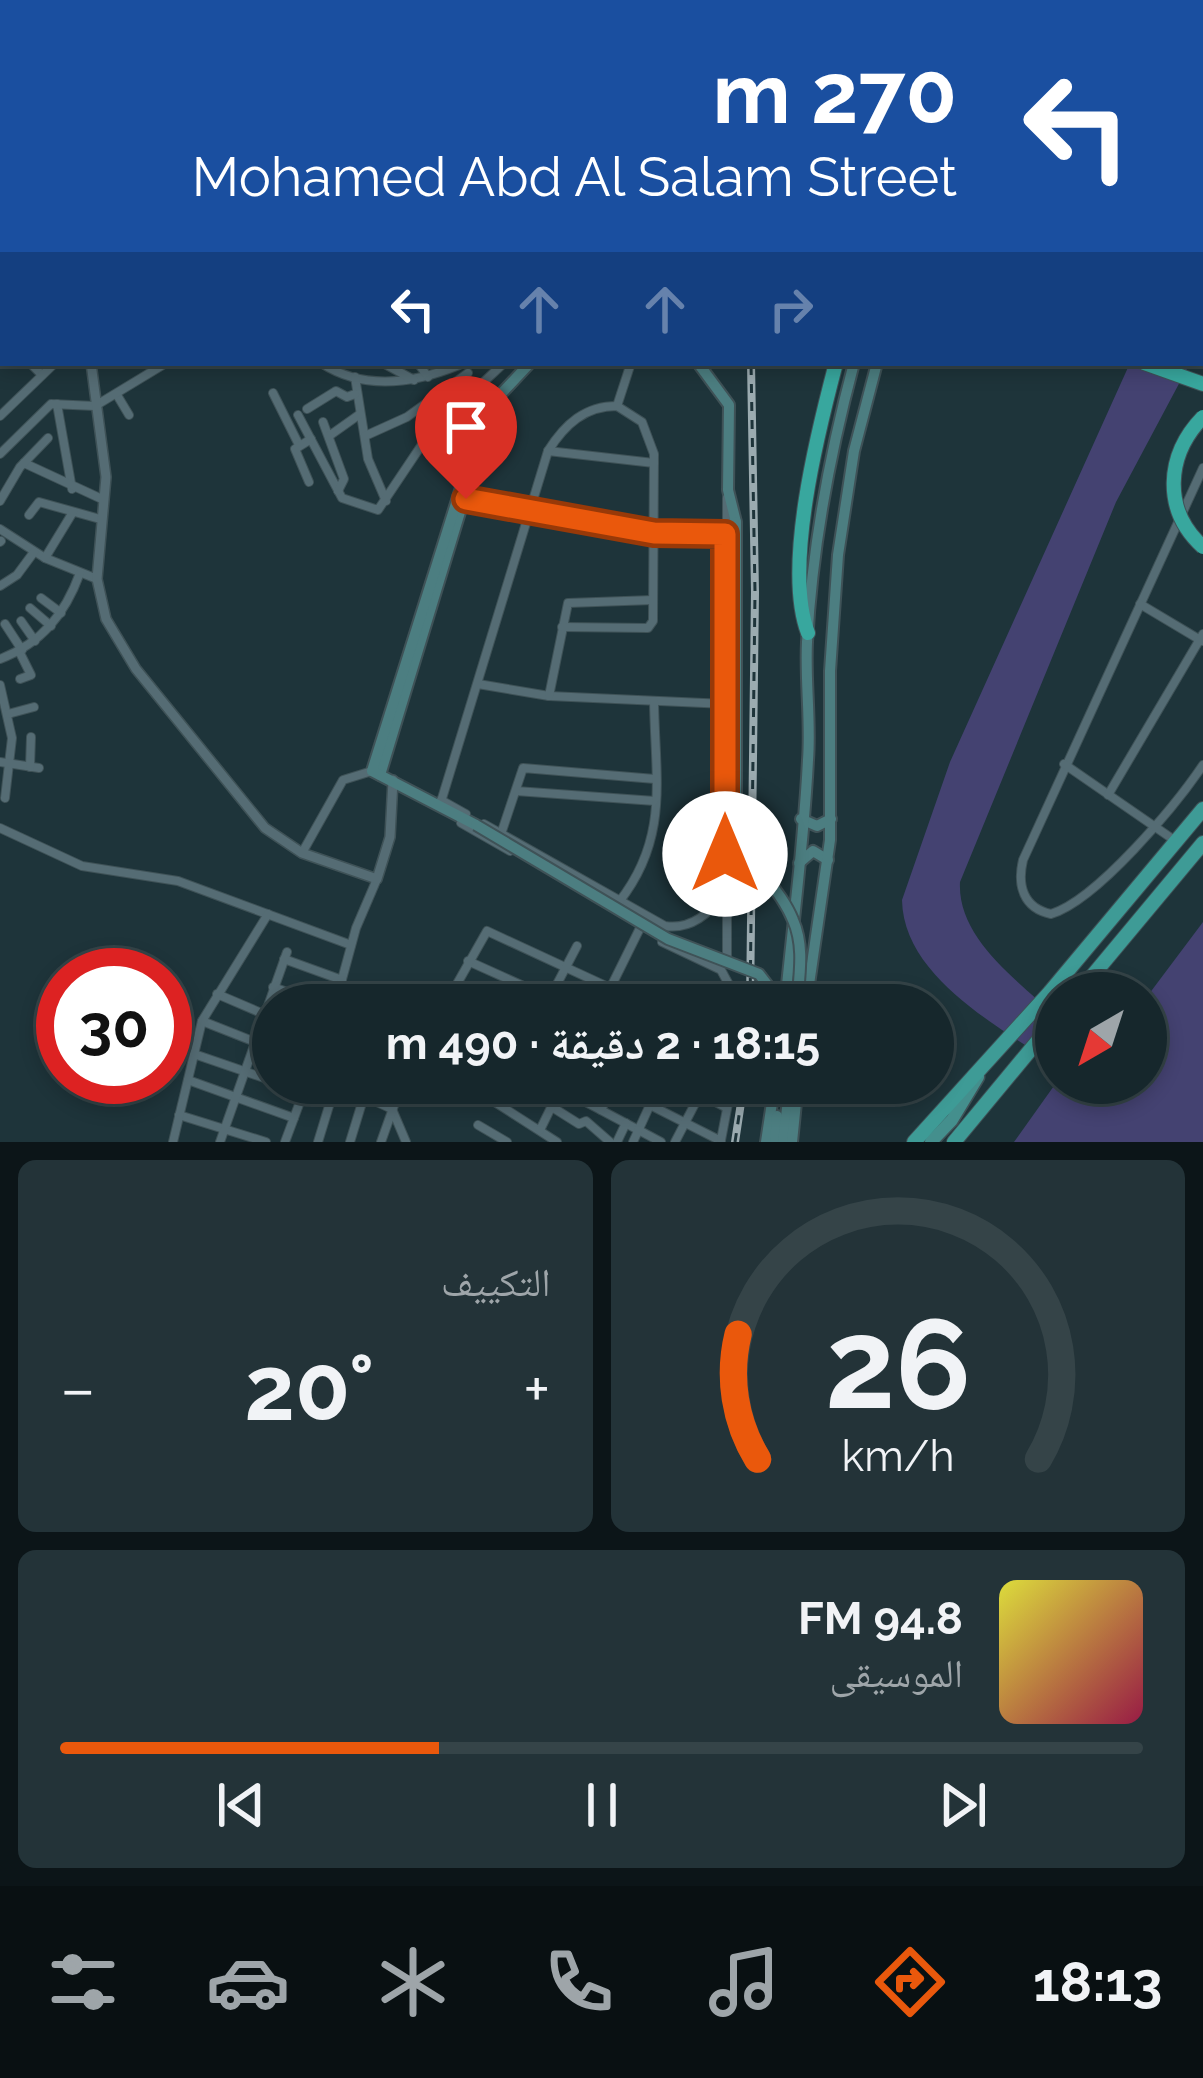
<!DOCTYPE html>
<html lang="ar">
<meta charset="utf-8">
<style>
body{margin:0;font-family:Raleway,"Noto Naskh Arabic",sans-serif;background:#233338;color:#f1f3f6;direction:rtl;height:100vh;display:flex;flex-direction:column;font-size:45px;white-space:nowrap}
*{box-sizing:border-box;margin:0}
p{font-size:39px;color:#9ea5a9}
.icon{flex:none;width:66px;height:66px;fill:none;stroke:currentColor;stroke-width:2;stroke-linecap:round;stroke-linejoin:round}
.map{position:relative;height:1142px;overflow:hidden;direction:ltr}
.sheet{display:flex;flex-direction:column;gap:18px;padding:18px;background:#0c1518;flex:1}
.sheet>*{flex:none}
.guide{position:absolute;left:0px;top:0px;width:1203px;height:366px;box-shadow:0 6px 18px #0003,0 0 0 3px #354448;direction:rtl;background:#1a4fa0;color:#fff;overflow:hidden}
.needle{width:78px;rotate:219deg}
.controls{position:absolute;left:1035px;top:972px;display:grid;gap:24px}
.controls a{display:grid;place-items:center;width:132px;height:132px;border-radius:50%;background:#16272c;box-shadow:0 6px 18px #0003,0 0 0 3px #354448;font-size:60px}
.speed{position:absolute;left:36px;top:948px;display:flex;gap:24px;font-size:60px;font-weight:700;text-align:center}
.speed>*{display:grid;place-content:center;width:156px;height:156px;border-radius:50%;background:#16272c;box-shadow:0 6px 18px #0003,0 0 0 3px #354448;line-height:1}
.speed .limit{border:18px solid #d22;background:#fff;color:#111}
.pin{position:absolute;display:grid;place-items:center;width:102px;height:102px;color:#fff;margin:-123px -51px;border-radius:50% 50% 50% 0;rotate:-45deg;box-shadow:0 0 12px #0007}
.pin .icon{rotate:45deg}
.me{position:absolute;width:132px;margin:-66px;rotate:0deg;stroke-linejoin:round;filter:drop-shadow(0 0 9px #0008)}
.turn{display:flex;align-items:center;gap:42px;height:252px;padding:0 48px;font-size:54px}
.turn .icon{width:156px;height:156px;stroke-width:2.5}
.turn b{display:block;font-size:84px;line-height:102px}
.lanes{display:flex;align-items:center;height:114px;padding:0 48px;background:#0003;justify-content:center;gap:60px;direction:ltr}
.lanes .off{opacity:.35}
.big{font-size:90px;font-weight:700;line-height:1.1}
.sheet .card{flex:1;display:flex;flex-direction:column;justify-content:center;gap:18px;min-width:0;padding:0 42px;border-radius:18px;background:#233338}
.sheet .dial{align-items:center;gap:0}
.dial svg{height:312px;overflow:visible;fill:none;stroke:#354448;stroke-width:7;stroke-linecap:round;text-anchor:middle}
.dial text{fill:#f1f3f6;stroke:none}
.song{display:flex;align-items:center;gap:36px}
.cover{width:144px;height:144px;border-radius:18px;background:linear-gradient(135deg,hsl(60 70% 55%),hsl(340 70% 35%))}
.played{height:12px;border-radius:6px;background:linear-gradient(90deg,#ea580c 35%,#354448 35%)}
.keys{display:flex;justify-content:space-around;direction:ltr}
.heat{display:flex;justify-content:space-between;align-items:center;font-size:66px;direction:ltr}
.sheet .tiles{flex:1;display:grid;gap:18px;grid-template-columns:1fr 1fr}
.card:last-child{grid-column:span 2}
.trip{position:absolute;left:252px;top:984px;width:702px;height:120px;border-radius:60px;background:#16272c;box-shadow:0 6px 18px #0003,0 0 0 3px #354448;font-weight:700;line-height:120px;text-align:center;direction:rtl}
.tabs{display:flex;height:192px;justify-content:space-around;align-items:center;background:#091012;color:#9ea5a9}
.tabs .icon{width:84px;height:84px}
.tabs .current{color:#ea580c}
.tabs b{font-size:54px;color:#f1f3f6}
.map>svg:first-child{display:block}
.water{fill:#444271}
.lines{fill:none;stroke-linecap:round;stroke-linejoin:round}
.minor-casing{stroke:#3f5257;stroke-width:10}
.tertiary-casing{stroke:#3f5257;stroke-width:12}
.secondary-casing{stroke:#3f5257;stroke-width:14}
.primary-casing{stroke:#3f5257;stroke-width:15}
.trunk-casing{stroke:#3f5257;stroke-width:16}
.motorway-casing{stroke:#3f5257;stroke-width:16}
.minor{stroke:#556c74;stroke-width:8}
.tertiary{stroke:#556c74;stroke-width:9}
.secondary{stroke:#4c7e81;stroke-width:10}
.primary{stroke:#448f8d;stroke-width:12}
.trunk{stroke:#3e9b96;stroke-width:14}
.motorway{stroke:#38a79e;stroke-width:14}
.rail-casing{stroke:#9babb0;stroke-width:8}
.rail{stroke:#1e343a;stroke-width:3;stroke-dasharray:9;stroke-linecap:butt}
.secondary-bridge-casing{stroke:#3f5257;stroke-width:14;stroke-linecap:butt}
.motorway-bridge-casing{stroke:#3f5257;stroke-width:16;stroke-linecap:butt}
.secondary-bridge{stroke:#4c7e81;stroke-width:10}
.motorway-bridge{stroke:#38a79e;stroke-width:14}
.route-casing{stroke:#983908;stroke-width:30}
.route{stroke:#ea580c;stroke-width:21}
</style>
<div class="map">
<svg width="1203" height="1142" viewBox="0 0 1203 1142">
<rect width="100%" height="100%" fill="#1e343a"/>
<g class="water">
<path d="M1130 363H1190L1116 502 960 882C957 938 1018 981 1056 1016V1077C1047 1056 1026 1046 1008 1034 962 1003 903 960 902 900L950 762Z"/>
<polygon points="1203,922 1203,1142 1014,1142 1056,1083 1146,1083 1146,998"/>
</g>
<g class="lines">
<defs>
<g id="minor">
<polyline points="199,0 208,3"/>
<polyline points="302,0 308,3"/>
<polyline points="466,0 468,3"/>
<polyline points="672,0 675,3"/>
<polyline points="682,0 685,3"/>
<polyline points="702,0 702,3"/>
<polyline points="710,0 710,3"/>
<polyline points="41,3 41,0"/>
<polyline points="114,3 114,0"/>
<polyline points="189,3 190,0"/>
<polyline points="267,3 268,0"/>
<polyline points="0,21 3,29"/>
<polyline points="0,79 3,78"/>
<polyline points="0,105 3,110"/>
<polyline points="1200,191 1203,194"/>
<polyline points="0,203 3,206"/>
<polyline points="1200,210 1203,205"/>
<polyline points="0,304 3,307"/>
<polyline points="0,336 3,338"/>
<polyline points="30,363 42,375"/>
<path d="M321 363C364 391 415 383 459 365"/>
<polyline points="383,363 414,380"/>
<polyline points="418,363 428,377"/>
<polyline points="355,377 368,459 386,501"/>
<polyline points="273,393 299,445"/>
<polyline points="117,395 129,415"/>
<polyline points="57,404 72,489"/>
<polyline points="617,406 631,363"/>
<polyline points="307,409 336,391 347,397 355,394"/>
<polyline points="298,415 342,498 378,510 431,431 504,363"/>
<polyline points="0,416 55,363"/>
<polyline points="323,422 344,479 338,491"/>
<polyline points="329,436 360,414"/>
<polyline points="365,436 407,417 468,373"/>
<polyline points="548,451 654,463"/>
<polyline points="0,454 51,404 95,406 166,363"/>
<polyline points="24,463 104,500"/>
<path d="M1203 468 1023 860C1017 885 1023 908 1051 914 1097 900 1176 805 1203 765"/>
<polyline points="309,482 295,449 311,439"/>
<polyline points="466,499 654,533 725,534"/>
<polyline points="0,501 20,467 48,438"/>
<polyline points="29,515 39,502 100,519"/>
<polyline points="0,529 45,558 97,579"/>
<polyline points="0,542 1,541"/>
<polyline points="45,558 73,512"/>
<polyline points="0,586 17,575 34,552"/>
<polyline points="41,598 61,613"/>
<polyline points="1140,604 1202,641"/>
<polyline points="30,608 51,626"/>
<polyline points="21,621 35,641"/>
<polyline points="5,624 22,650"/>
<polyline points="19,651 31,675 20,679"/>
<path d="M0 659C42 643 65 614 80 573"/>
<polyline points="478,684 549,696 726,704"/>
<polyline points="0,685 12,738 5,798"/>
<polyline points="549,696 568,603 653,600"/>
<polyline points="8,714 34,707"/>
<polyline points="0,762 39,768"/>
<polyline points="1064,764 1177,842"/>
<polyline points="30,767 31,737"/>
<polyline points="516,791 655,801"/>
<polyline points="1108,795 1203,634"/>
<polyline points="441,800 466,814"/>
<path d="M440 805 548 451C565 424 585 406 617 406L642 422 654 454 653 621 648 628 562 627"/>
<polyline points="461,823 510,851"/>
<path d="M484 824 665 926C690 930 710 913 724 894"/>
<polyline points="0,828 82,866 178,881 351,945"/>
<polyline points="501,834 523,768 655,779"/>
<polyline points="302,853 343,780 372,771"/>
<path d="M619 902C670 837 655 778 654 701"/>
<polyline points="662,942 721,970 740,1005"/>
<polyline points="284,959 342,980"/>
<polyline points="468,961 550,998"/>
<polyline points="727,963 727,498"/>
<polyline points="273,987 323,1005"/>
<polyline points="455,987 491,1005"/>
<polyline points="217,994 273,1018"/>
<polyline points="335,1005 356,928 377,879"/>
<polyline points="445,1005 487,931 647,1005"/>
<polyline points="546,1005 577,946"/>
<polyline points="602,1005 644,920"/>
<polyline points="719,1005 725,984"/>
<polyline points="202,1021 273,1049"/>
<polyline points="194,1054 273,1081"/>
<polyline points="188,1080 294,1118"/>
<polyline points="278,1083 304,1091"/>
<polyline points="336,1083 392,1109 406,1142"/>
<polyline points="465,1083 557,1142"/>
<polyline points="550,1083 661,1142"/>
<polyline points="630,1083 655,1095"/>
<polyline points="680,1083 727,1108"/>
<polyline points="495,1100 504,1083"/>
<polyline points="650,1105 721,1141"/>
<polyline points="552,1107 579,1124 586,1121 610,1142"/>
<polyline points="601,1110 614,1083"/>
<polyline points="179,1115 266,1142"/>
<polyline points="478,1125 507,1142"/>
<polyline points="540,1130 563,1083"/>
<polyline points="721,1140 732,1083"/>
<polyline points="173,1142 202,1021 268,914"/>
<polyline points="220,1142 287,952"/>
<polyline points="285,1142 307,1083"/>
<polyline points="318,1142 336,1083"/>
<polyline points="350,1142 368,1083"/>
<polyline points="381,1142 402,1083"/>
<polyline points="617,1142 626,1123"/>
<polyline points="633,1142 660,1083"/>
<polyline points="675,1142 700,1094"/>
</g>
<g id="tertiary">
<polyline points="0,250 3,253"/>
<polyline points="91,363 106,477 97,579 106,619 136,669 265,828 302,853 377,879 390,837 393,780"/>
</g>
<g id="secondary">
<polyline points="1052,0 1052,3"/>
<polyline points="958,3 958,0"/>
<polyline points="698,363 729,405 728,490 736,522"/>
<polyline points="380,775 495,397"/>
<polyline points="801,819 817,826 831,819"/>
<polyline points="476,825 372,771 485,411 530,363"/>
<polyline points="799,863 813,851 828,860"/>
<path d="M785 1005C793 923 804 842 808 760 811 721 805 681 807 642 812 548 830 453 854 363"/>
<polyline points="806,1005 830,840 830,671 838,555 854,451 877,363"/>
<polyline points="766,1142 775,1083"/>
<polyline points="775,1142 777,1116"/>
<polyline points="783,1142 790,1083"/>
<polyline points="792,1142 798,1083"/>
</g>
<polyline id="primary" points="931,1142 952,1120 978,1077"/>
<g id="trunk">
<polyline points="1078,993 1203,843"/>
<polyline points="914,1142 1050,992 1203,809"/>
<polyline points="954,1142 1056,1019"/>
</g>
<g id="motorway">
<polyline points="350,0 354,3"/>
<polyline points="376,0 382,3"/>
<polyline points="424,0 430,3"/>
<polyline points="942,3 943,0"/>
<polyline points="1200,317 1203,318"/>
<polyline points="1200,340 1203,341"/>
<polyline points="1200,359 1203,360"/>
<polyline points="1144,363 1203,384"/>
<path d="M808 633C783 568 818 431 836 363"/>
</g>
</defs>
<use href="#minor" class="minor-casing"/>
<use href="#tertiary" class="tertiary-casing"/>
<use href="#secondary" class="secondary-casing"/>
<use href="#primary" class="primary-casing"/>
<use href="#trunk" class="trunk-casing"/>
<use href="#motorway" class="motorway-casing"/>
<use href="#minor" class="minor"/>
<use href="#tertiary" class="tertiary"/>
<use href="#secondary" class="secondary"/>
<use href="#primary" class="primary"/>
<use href="#trunk" class="trunk"/>
<use href="#motorway" class="motorway"/>
<defs>
<g id="rail">
<polyline points="757,3 758,0"/>
<polyline points="750,1005 755,592 751,363"/>
<polyline points="735,1142 744,1083"/>
</g>
</defs>
<use href="#rail" class="rail-casing"/>
<use href="#rail" class="rail"/>
<defs>
<g id="secondary-bridge">
<path d="M736 522V821C743 861 778 883 793 920 805 947 799 976 797 1005"/>
<polyline points="476,825 668,939 759,974 783,1005"/>
</g>
<path id="motorway-bridge" d="M1203 417C1166 455 1162 510 1203 547"/>
</defs>
<use href="#secondary-bridge" class="secondary-bridge-casing"/>
<use href="#motorway-bridge" class="motorway-bridge-casing"/>
<use href="#secondary-bridge" class="secondary-bridge"/>
<use href="#motorway-bridge" class="motorway-bridge"/>
</g>
<g class="lines">
<defs>
<polyline id="route" points="466,499 654,533 725,534 725,854"/>
</defs>
<use href="#route" class="route-casing"/>
<use href="#route" class="route"/>
</g>
</svg>
<div class="controls">
<a><svg class="needle" viewBox="-14 -14 28 28"><path d="M0-13l5 13h-10z" fill="#e53935"/><path d="M0 13l5-13h-10z" fill="#9ea5a9"/></svg></a>
</div>
<div class="speed"><div class="limit">30</div></div>
<div class="pin" style="left:466px;top:499px;background:#d93025"><svg class="icon" aria-label="arrive" viewBox="0 0 24 24"><path d="M6 21V4h12l-3 4 3 4H6"/></svg></div>
<svg class="me" style="left:725px;top:854px" viewBox="-20 -20 40 40"><circle r="19" fill="#fff"/><path d="M0-13L10 11 0 6-10 11z" fill="#ea580c"/></svg>
<div class="trip">18:15 · 2 دقيقة · 490 m</div>
<div class="guide">
<div class="turn"><svg class="icon" aria-label="left" viewBox="0 0 24 24"><path d="M17 20v-9H6M10 6l-5 5 5 5"/></svg><div><b>270 m</b>Mohamed Abd Al Salam Street</div></div>
<div class="lanes"><svg class="icon" aria-label="left" viewBox="0 0 24 24"><path d="M17 20v-9H6M10 6l-5 5 5 5"/></svg><svg class="icon off" aria-label="ahead" viewBox="0 0 24 24"><path d="M12 20V5M6 11l6-6 6 6"/></svg><svg class="icon off" aria-label="ahead" viewBox="0 0 24 24"><path d="M12 20V5M6 11l6-6 6 6"/></svg><svg class="icon off" aria-label="right" viewBox="0 0 24 24"><path d="M7 20v-9h11M14 6l5 5-5 5"/></svg></div>
</div>
</div>
<section class="sheet">
<div class="tiles">
<div class="card dial"><svg viewBox="0 0 100 80">
<path d="M14 69A42 42 0 1 1 86 69"/>
<path d="M14 69A42 42 0 0 1 9 37" stroke="#ea580c"/>
<text x="50" y="56" font-size="32" font-weight="700">26</text>
<text x="50" y="72" font-size="11">km/h</text>
</svg></div>
<div class="card"><p>التكييف</p>
<div class="heat"><a>−</a><b class="big">20°</b><a>+</a></div>
</div>
<div class="card">
<div class="song"><i class="cover"></i><div><b>94.8 FM</b><p>الموسيقى</p></div></div>
<div class="played"></div>
<div class="keys"><svg class="icon" aria-label="previous" viewBox="0 0 24 24"><path d="M18 5L8 12l10 7zM5 5v14"/></svg><svg class="icon" aria-label="pause" viewBox="0 0 24 24"><path d="M8 5v14M16 5v14"/></svg><svg class="icon" aria-label="next" viewBox="0 0 24 24"><path d="M6 5l10 7-10 7zM19 5v14"/></svg></div>
</div>
</div>
</section>
<nav class="tabs">
<b>18:13</b>
<svg class="icon current" aria-label="directions" viewBox="0 0 24 24"><path d="M12 3l9 9-9 9-9-9zM9 14v-3h6M13 9l2 2-2 2"/></svg>
<svg class="icon" aria-label="music" viewBox="0 0 24 24"><path d="M9 18V5l10-2v13"/><circle cx="6" cy="18" r="3"/><circle cx="16" cy="16" r="3"/></svg>
<svg class="icon" aria-label="phone" viewBox="0 0 24 24"><path d="M5 4h4l2 5-3 2q2 4 5 5l2-3 5 2v4C11 20 4 13 5 4z"/></svg>
<svg class="icon" aria-label="climate" viewBox="0 0 24 24"><path d="M12 3v18M4 7l16 10M4 17L20 7"/></svg>
<svg class="icon" aria-label="car" viewBox="0 0 24 24"><path d="M5 17H2v-5l4-1 3-4h7l3 4 3 1v5h-3M9 17h6M6 11h13"/><circle cx="7" cy="17" r="2"/><circle cx="17" cy="17" r="2"/></svg>
<svg class="icon" aria-label="filters" viewBox="0 0 24 24"><path d="M4 7h16M4 17h16"/><circle cx="9" cy="7" r="2"/><circle cx="15" cy="17" r="2"/></svg>
</nav>
